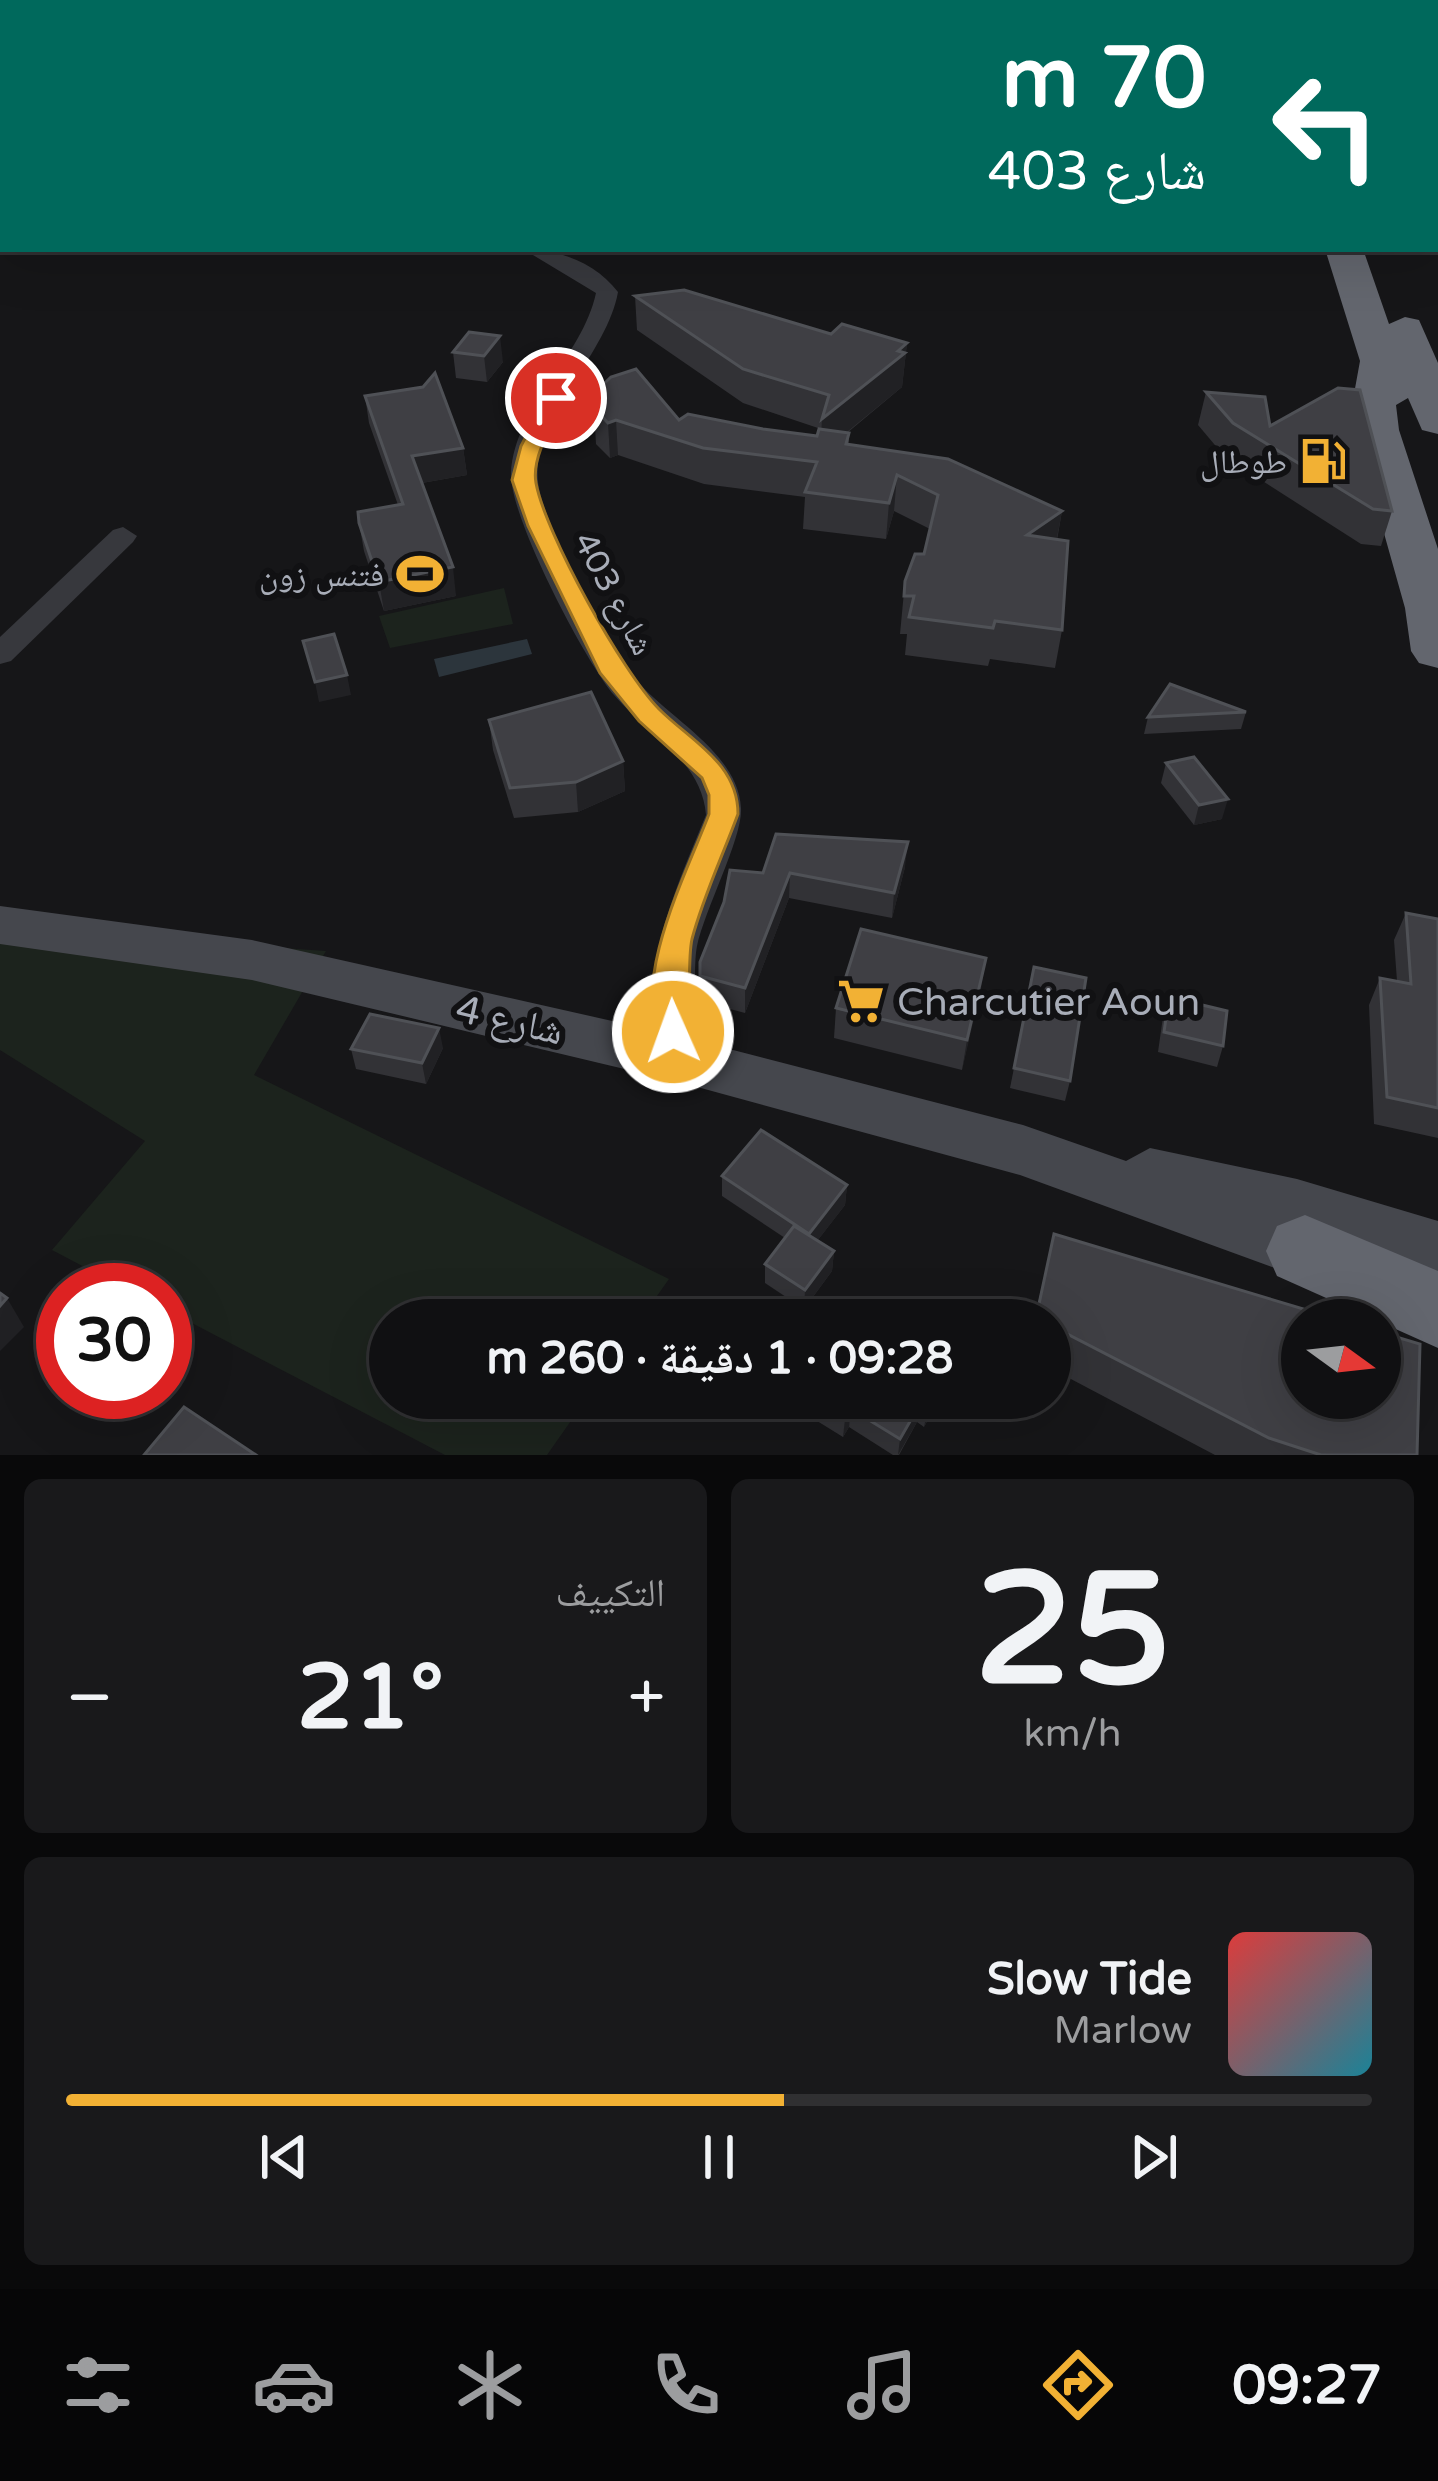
<!DOCTYPE html>
<html lang="ar">
<meta charset="utf-8">
<style>
body{margin:0;font-family:"Varela Round","Noto Naskh Arabic",sans-serif;background:#19191b;color:#f1f3f6;direction:rtl;height:100vh;display:flex;flex-direction:column;font-size:45px;white-space:nowrap}
*{box-sizing:border-box;margin:0}
p{font-size:39px;color:#9c9d9f}
.icon{flex:none;width:66px;height:66px;fill:none;stroke:currentColor;stroke-width:2;stroke-linecap:round;stroke-linejoin:round}
.map{position:relative;height:1455px;overflow:hidden;direction:ltr}
.sheet{display:flex;flex-direction:column;gap:24px;padding:24px;background:#09090a;flex:1}
.sheet>*{flex:none}
.hud{position:absolute;left:0px;top:0px;width:1440px;height:252px;box-shadow:0 12px 48px #0002,0 0 0 3px #303032;direction:rtl;background:#00695c;color:#fff;overflow:hidden}
.needle{width:78px;rotate:105deg}
.tools{position:absolute;left:1281px;top:1299px;display:grid;gap:24px}
.tools a{display:grid;place-items:center;width:120px;height:120px;border-radius:50%;background:#101012;box-shadow:0 12px 48px #0002,0 0 0 3px #303032;font-size:60px}
.speed{position:absolute;left:36px;top:1263px;display:flex;gap:24px;font-size:60px;font-weight:700;text-align:center}
.speed>*{display:grid;place-content:center;width:156px;height:156px;border-radius:50%;background:#101012;box-shadow:0 12px 48px #0002,0 0 0 3px #303032;line-height:1}
.speed .limit{border:18px solid #d22;background:#fff;color:#111}
.pin{position:absolute;display:grid;place-items:center;width:102px;height:102px;color:#fff;margin:-51px;border:6px solid #fff;border-radius:50%;box-shadow:0 3px 12px #0007}
.me{position:absolute;width:132px;margin:-66px;rotate:358deg;stroke-linejoin:round;filter:drop-shadow(0 0 9px #0008)}
.turn{display:flex;align-items:center;gap:42px;height:252px;padding:0 36px;font-size:54px}
.turn .icon{width:156px;height:156px;stroke-width:2.5}
.turn b{display:block;font-size:84px;line-height:102px}
.big{font-size:90px;font-weight:800;line-height:1.1}
.sheet .tile{flex:1;display:flex;flex-direction:column;justify-content:center;gap:18px;min-width:0;padding:0 42px;border-radius:18px;background:#19191b}
.sheet .dial{align-items:center;gap:0}
.dial b{font-size:156px;line-height:1}
.song{display:flex;align-items:center;gap:36px}
.cover{width:144px;height:144px;border-radius:18px;background:linear-gradient(135deg,hsl(0 70% 55%),hsl(190 70% 35%))}
.played{height:12px;border-radius:6px;background:linear-gradient(90deg,#f2b134 55%,#303032 55%)}
.keys{display:flex;justify-content:space-around;direction:ltr}
.heat{display:flex;justify-content:space-between;align-items:center;font-size:66px;direction:ltr}
.sheet .tiles{flex:1;display:grid;gap:24px;grid-template-columns:1fr 1fr}
.tile:last-child{grid-column:span 2}
.trip{position:absolute;left:369px;top:1299px;width:702px;height:120px;border-radius:60px;background:#101012;box-shadow:0 12px 48px #0002,0 0 0 3px #303032;font-weight:800;line-height:120px;text-align:center;direction:rtl}
.dock{display:flex;height:192px;justify-content:space-around;align-items:center;background:#060607;color:#9c9d9f}
.dock .icon{width:84px;height:84px}
.dock .current{color:#f2b134}
.dock b{font-size:54px;color:#f1f3f6}
.map>svg:first-child{display:block}
.green{fill:#1c231d}
.water{fill:#2c353c}
.lines{fill:none;stroke-linecap:round;stroke-linejoin:round}
.street{fill:#37383d;fill-rule:evenodd}
.secondary{fill:#45474d;fill-rule:evenodd}
.highway{fill:#63666e;fill-rule:evenodd}
.wall{fill:#323236}
.shaded-wall{fill:#212124}
.building{fill:#3f3f44;stroke:#4f5156;stroke-width:3}
.route{fill:#f2b134;stroke:#9d7322;stroke-width:3}
.labels{text-anchor:middle;stroke-width:12;stroke-linejoin:round;paint-order:stroke}
.poi-label{font-size:33px;fill:#a8adb8;stroke:#111113;text-anchor:end}
.street-label{font-size:33px;fill:#a8adb8;stroke:#111113}
.near-poi-label{font-size:39px;fill:#a8adb8;stroke:#111113;text-anchor:start}
.near-street-label{font-size:39px;fill:#a8adb8;stroke:#111113}
</style>
<div class="map">
<svg width="1438" height="1455" viewBox="0 0 1438 1455">
<rect width="100%" height="100%" fill="#161618"/>
<g class="green">
<polygon points="504,588 513,624 390,648 379,616"/>
<polygon points="0,920 137,938 326,951 254,1075 669,1279 640,1320 390,1320 390,1398 587,1398 547,1455 445,1455 165,1309 165,1290 128,1290 52,1250 145,1141 0,1050"/>
</g>
<polygon class="water" points="527,639 532,654 439,677 434,659"/>
<g class="lines">
<g class="street">
<polygon points="970,0 986,0 969,3"/>
<polygon points="3,50 3,60 0,61 0,51"/>
<rect x="1437" y="84" width="1" height="10"/>
<path d="M523 249C559 249 596 263 618 292 607 355 531 418 538 482 542 523 611 652 640 684 672 720 738 754 741 808 743 837 705 909 697 946 691 978 702 1055 693 1071L679 1076 665 1071C626 995 677 886 706 815 702 760 647 734 614 695 585 661 509 516 511 473 515 405 582 358 596 293Z"/>
<polygon points="123,527 137,536 133,542 11,661 0,664 0,637 113,530"/>
</g>
<polygon class="secondary" points="0,906 252,940 679,1036 1023,1125 1126,1161 1150,1148 1297,1179 1438,1221 1438,1309 1305,1279 1020,1175 679,1082 252,980 0,944"/>
<g class="highway">
<polygon points="794,0 879,0 881,3 796,3"/>
<polygon points="1242,0 1270,0 1272,3 1243,3"/>
<polygon points="1296,0 1322,0 1323,3 1297,3"/>
<rect x="1437" y="25" width="1" height="16"/>
<polygon points="1325,249 1363,249 1389,324 1405,317 1419,320 1438,363 1438,434 1422,430 1408,398 1396,405 1399,430 1438,549 1438,668 1419,663 1411,651 1405,608 1355,430 1352,405 1360,361"/>
<polygon points="1305,1215 1438,1271 1438,1348 1277,1276 1266,1251 1277,1226"/>
</g>
</g>
<g class="wall">
<polygon points="334,0 443,0 439,3 350,3"/>
<polygon points="909,0 948,0 947,3 909,3"/>
<polygon points="1343,0 1438,0 1438,16 1437,3 1345,3"/>
<polygon points="635,296 831,334 907,343 902,387 847,433 849,433 849,444 1062,511 1057,540 1062,630 1055,668 990,659 988,666 905,655 907,634 900,634 905,581 924,554 930,529 894,511 886,539 803,529 805,497 704,484 618,455 610,458 596,444 593,394 679,420 817,436 821,429 743,403 637,330"/>
<polygon points="469,332 503,362 487,382 456,378 453,352"/>
<polygon points="1206,392 1270,426 1392,511 1381,546 1361,544 1225,457 1198,425"/>
<polygon points="365,396 463,448 467,475 422,483 456,596 384,611 364,551 359,523 398,505 369,423"/>
<polygon points="1246,712 1241,729 1144,734 1148,717"/>
<polygon points="489,720 623,761 625,791 578,812 514,818 493,750"/>
<polygon points="1166,763 1222,819 1194,825 1161,783"/>
<polygon points="905,867 892,918 789,898 745,1013 700,1001 700,962 724,902 763,873"/>
<polygon points="1406,913 1438,919 1438,1138 1374,1124 1369,1005 1380,978 1397,981 1394,940"/>
<polygon points="986,958 962,1070 834,1038 836,1008"/>
<polygon points="1034,967 1070,1081 1065,1101 1010,1088"/>
<polygon points="1169,997 1223,1046 1217,1067 1158,1052 1163,1017"/>
<polygon points="443,1048 426,1084 356,1069 351,1049"/>
<polygon points="722,1176 847,1185 845,1205 817,1241 834,1251 832,1271 804,1309 765,1283 765,1264 785,1238 722,1196"/>
<polygon points="1054,1234 1417,1455 1215,1455 1050,1368 1050,1320 1034,1320"/>
<polygon points="780,1398 940,1398 924,1427 917,1422 899,1455 893,1455 849,1427 843,1437"/>
</g>
<g class="shaded-wall">
<polygon points="826,0 841,0 841,3 819,3"/>
<polygon points="3,166 3,188 0,191 0,169"/>
<polygon points="500,336 503,362 487,382 484,356"/>
<polygon points="907,343 902,387 820,454 822,419"/>
<polygon points="616,420 618,455 610,458 608,423"/>
<polygon points="463,448 467,475 416,484 412,456"/>
<polygon points="897,475 894,511 886,539 889,503"/>
<polygon points="1062,511 1055,548 1027,535"/>
<polygon points="453,567 456,596 384,611 379,582"/>
<polygon points="347,675 351,695 319,702 315,682"/>
<polygon points="623,761 625,791 578,812 576,782"/>
<polygon points="1228,799 1222,819 1194,825 1199,805"/>
<polygon points="908,842 905,867 892,918 894,893"/>
<polygon points="790,873 789,898 745,1013 745,988"/>
<polygon points="986,958 981,989 962,1070 967,1040"/>
<polygon points="439,1028 443,1048 426,1084 422,1063"/>
<polygon points="847,1185 845,1205 808,1253 809,1234"/>
<polygon points="834,1251 832,1271 804,1309 805,1290"/>
<polygon points="7,1298 24,1327 0,1351 0,1306"/>
<polygon points="934,1398 940,1398 924,1427 928,1408"/>
<polygon points="920,1404 917,1422 898,1455 900,1439"/>
<polygon points="851,1409 849,1427 843,1437 845,1419"/>
</g>
<g class="building">
<polygon points="0,0 95,0 87,3 3,3 3,33 0,32"/>
<polygon points="600,0 826,0 819,3 601,3 596,1"/>
<polygon points="1093,0 1152,0 1149,3 1093,3"/>
<polygon points="3,99 3,134 0,133 0,108"/>
<polygon points="3,141 3,166 0,169 0,143"/>
<polygon points="684,290 831,334 842,324 907,343 898,351 905,353 822,419 829,395 743,369 635,296"/>
<polygon points="469,332 500,336 484,356 453,352"/>
<polygon points="636,369 679,420 688,414 763,429 817,436 819,429 849,433 846,444 948,459 1062,511 1027,535 1068,541 1062,630 995,621 993,628 909,617 914,596 904,596 905,581 915,554 924,554 938,495 897,475 889,503 805,492 817,462 703,448 616,420 608,423 594,408 593,394 611,377"/>
<polygon points="435,373 463,448 412,456 453,567 379,582 359,523 358,512 403,504 365,396 423,387"/>
<polygon points="1338,388 1360,390 1392,511 1373,509 1233,423 1206,392 1265,397 1270,426"/>
<polygon points="334,634 347,675 315,682 303,641"/>
<polygon points="1170,684 1246,712 1148,717"/>
<polygon points="591,692 623,761 576,782 510,788 489,720"/>
<polygon points="1194,757 1228,799 1199,805 1166,763"/>
<polygon points="776,834 908,842 894,893 790,873 745,988 700,976 700,962 724,902 730,870 763,873"/>
<polygon points="1406,913 1438,919 1438,1108 1387,1097 1380,978 1411,984"/>
<polygon points="861,929 986,958 967,1040 836,1008"/>
<polygon points="1034,967 1086,978 1070,1081 1014,1068"/>
<polygon points="1169,997 1227,1011 1223,1046 1164,1032"/>
<polygon points="370,1014 439,1028 422,1063 351,1049"/>
<polygon points="761,1130 847,1185 809,1234 722,1176"/>
<polygon points="794,1226 834,1251 805,1290 765,1264"/>
<polygon points="1054,1234 1340,1320 1302,1320 1302,1398 1380,1398 1380,1332 1420,1344 1417,1455 1321,1455 1269,1438 1050,1325 1050,1320 1036,1318"/>
<polygon points="0,1293 7,1298 0,1306"/>
<polygon points="812,1398 934,1398 928,1408 920,1404 900,1439 851,1409 845,1419"/>
<polygon points="184,1407 256,1455 144,1455"/>
</g>
<path class="route" d="M556 392 566 398C554 422 531 456 536 483 545 533 623 673 659 709 692 742 738 763 738 814 723 855 703 897 692 939 686 966 694 1023 685 1041L673 1045 661 1041C630 981 687 872 709 814V795L702 778 639 721 600 673 528 526 512 480 521 446 546 398Z"/>
<defs>
<symbol id="fuel-bare" viewBox="-9 -9 18 18"><path d="M-5.5-6h7V0h2V4h1.3V-2.5L3-4.5l.8-.8L6-3V5H2.5V1h-1V6h-7ZM-4.2-4.7v3.2H.2V-4.7Z" fill="#f2b134" stroke="#111113" stroke-width="2.5" paint-order="stroke"/></symbol>
<symbol id="stadium-bare" viewBox="-9 -9 18 18"><path d="M0-5a6.5 5 0 1 0 0 10a6.5 5 0 1 0 0-10ZM-3.5-1.8h7v3.6h-7Z" fill="#f2b134" stroke="#111113" stroke-width="2.5" paint-order="stroke"/></symbol>
<symbol id="supermarket-bare" viewBox="-9 -9 18 18"><path d="M-6-5.5h2.5l.6 2H6L4.5 2H-2.5L-4.4-4H-6ZM-1.5 3.2a1.3 1.3 0 1 0 .1 0ZM3 3.2a1.3 1.3 0 1 0 .1 0Z" fill="#f2b134" stroke="#111113" stroke-width="2.5" paint-order="stroke"/></symbol>
</defs>
<g fill-rule="evenodd">
<use href="#fuel-bare" x="1290" y="428" width="66" height="66"/>
<use href="#stadium-bare" x="387" y="541" width="66" height="66"/>
<use href="#supermarket-bare" x="828" y="968" width="66" height="66"/>
</g>
<g class="labels">
<g class="poi-label">
<text x="1287" y="473">طوطال</text>
<text x="384" y="586">فتنس زون</text>
</g>
<g class="street-label">
<text transform="translate(615 593) rotate(62)" y="12">شارع 403</text>
</g>
<g class="near-poi-label">
<text x="897" y="1015">Charcutier Aoun</text>
</g>
<g class="near-street-label">
<text transform="translate(510 1019) rotate(13)" y="14">شارع 4</text>
</g>
</g>
</svg>
<div class="tools">
<a><svg class="needle" viewBox="-14 -14 28 28"><path d="M0-13l5 13h-10z" fill="#e53935"/><path d="M0 13l5-13h-10z" fill="#9c9d9f"/></svg></a>
</div>
<div class="speed"><div class="limit">30</div></div>
<div class="pin" style="left:556px;top:398px;background:#d93025"><svg class="icon" aria-label="arrive" viewBox="0 0 24 24"><path d="M6 21V4h12l-3 4 3 4H6"/></svg></div>
<svg class="me" style="left:673px;top:1032px" viewBox="-20 -20 40 40"><circle r="17" fill="#f2b134" stroke="#fff" stroke-width="3"/><path d="M0-11L8 9 0 5-8 9z" fill="#fff"/></svg>
<div class="trip">09:28 · 1 دقيقة · 260 m</div>
<div class="hud">
<div class="turn"><svg class="icon" aria-label="left" viewBox="0 0 24 24"><path d="M17 20v-9H6M10 6l-5 5 5 5"/></svg><div><b>70 m</b>شارع 403</div></div>
</div>
</div>
<section class="sheet">
<div class="tiles">
<div class="tile dial"><b>25</b><p>km/h</p></div>
<div class="tile"><p>التكييف</p>
<div class="heat"><a>−</a><b class="big">21°</b><a>+</a></div>
</div>
<div class="tile">
<div class="song"><i class="cover"></i><div><b>Slow Tide</b><p>Marlow</p></div></div>
<div class="played"></div>
<div class="keys"><svg class="icon" aria-label="previous" viewBox="0 0 24 24"><path d="M18 5L8 12l10 7zM5 5v14"/></svg><svg class="icon" aria-label="pause" viewBox="0 0 24 24"><path d="M8 5v14M16 5v14"/></svg><svg class="icon" aria-label="next" viewBox="0 0 24 24"><path d="M6 5l10 7-10 7zM19 5v14"/></svg></div>
</div>
</div>
</section>
<nav class="dock">
<b>09:27</b>
<svg class="icon current" aria-label="directions" viewBox="0 0 24 24"><path d="M12 3l9 9-9 9-9-9zM9 14v-3h6M13 9l2 2-2 2"/></svg>
<svg class="icon" aria-label="music" viewBox="0 0 24 24"><path d="M9 18V5l10-2v13"/><circle cx="6" cy="18" r="3"/><circle cx="16" cy="16" r="3"/></svg>
<svg class="icon" aria-label="phone" viewBox="0 0 24 24"><path d="M5 4h4l2 5-3 2q2 4 5 5l2-3 5 2v4C11 20 4 13 5 4z"/></svg>
<svg class="icon" aria-label="climate" viewBox="0 0 24 24"><path d="M12 3v18M4 7l16 10M4 17L20 7"/></svg>
<svg class="icon" aria-label="car" viewBox="0 0 24 24"><path d="M5 17H2v-5l4-1 3-4h7l3 4 3 1v5h-3M9 17h6M6 11h13"/><circle cx="7" cy="17" r="2"/><circle cx="17" cy="17" r="2"/></svg>
<svg class="icon" aria-label="filters" viewBox="0 0 24 24"><path d="M4 7h16M4 17h16"/><circle cx="9" cy="7" r="2"/><circle cx="15" cy="17" r="2"/></svg>
</nav>
